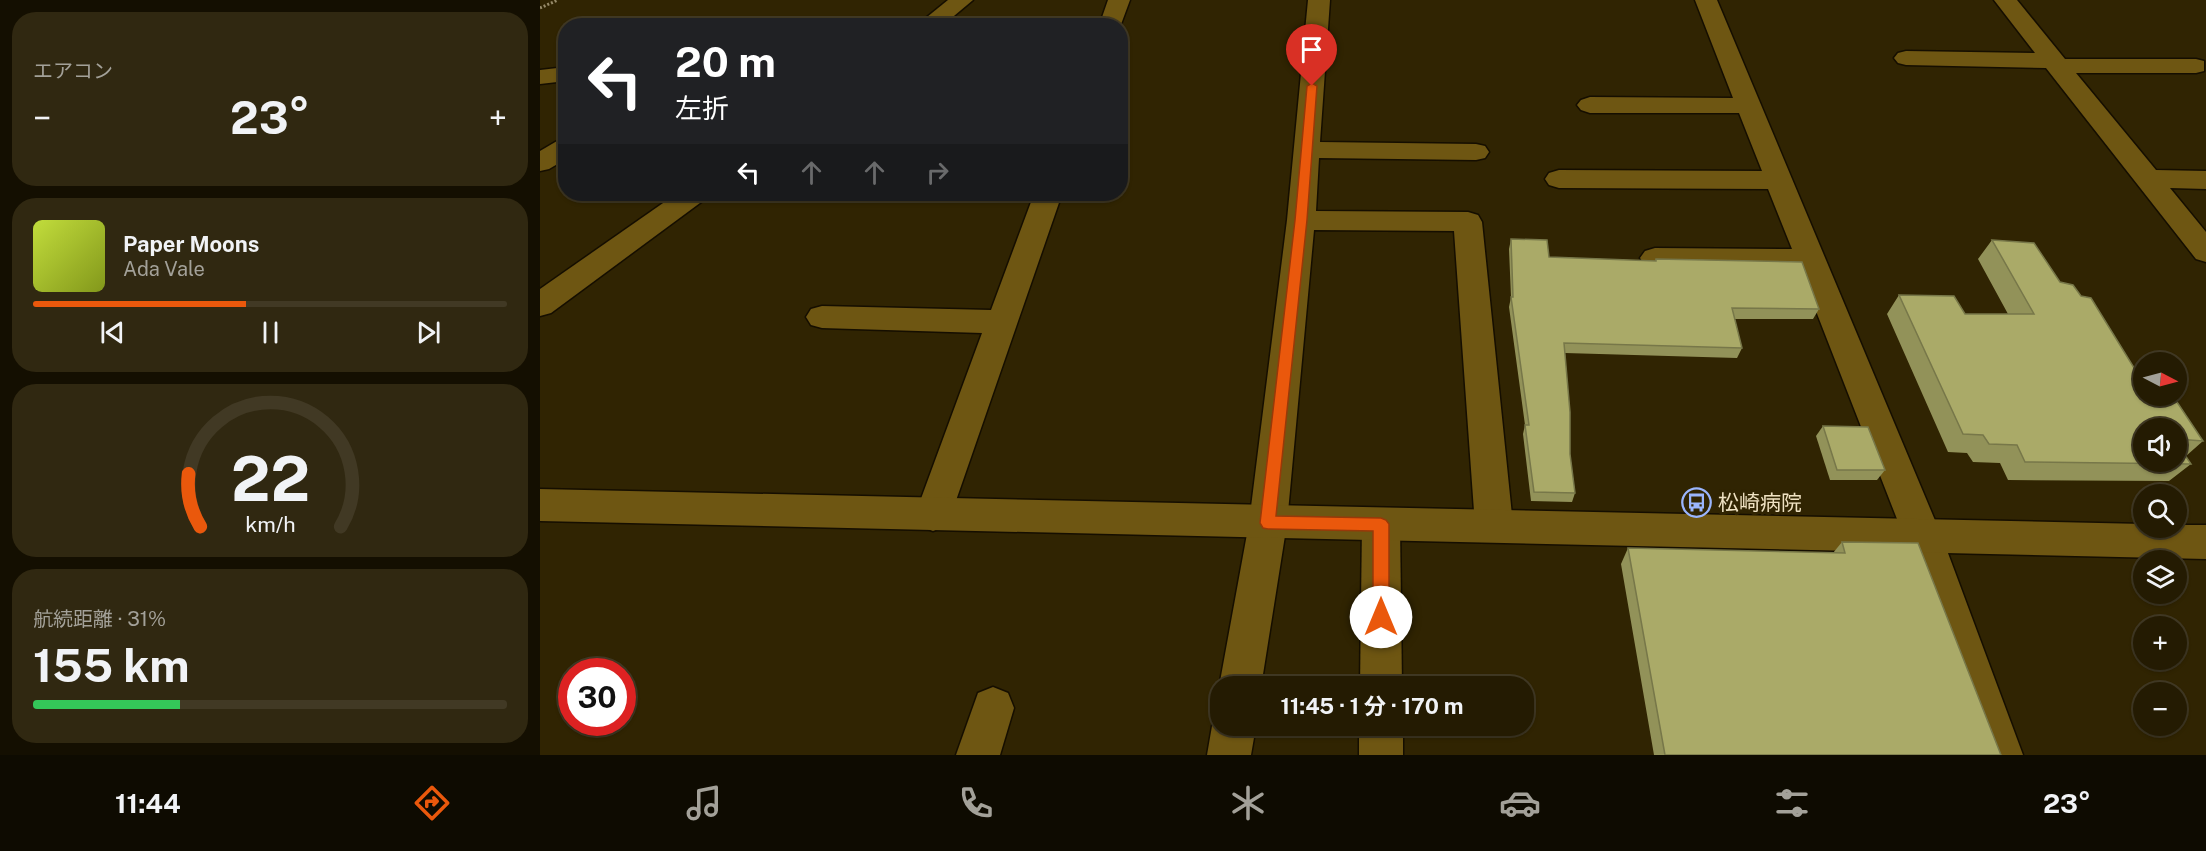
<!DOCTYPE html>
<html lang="ja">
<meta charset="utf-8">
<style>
body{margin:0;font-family:"Public Sans","Noto Sans JP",sans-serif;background:#302811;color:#f1f3f6;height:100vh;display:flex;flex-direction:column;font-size:22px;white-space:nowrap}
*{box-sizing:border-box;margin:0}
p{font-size:20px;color:#a3a199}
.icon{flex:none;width:33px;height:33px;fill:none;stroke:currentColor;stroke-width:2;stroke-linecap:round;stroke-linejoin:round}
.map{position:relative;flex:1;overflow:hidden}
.details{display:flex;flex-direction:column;gap:12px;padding:12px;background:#140f01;width:540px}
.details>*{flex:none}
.hud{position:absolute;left:18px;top:18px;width:570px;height:183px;border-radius:24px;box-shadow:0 2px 4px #0004,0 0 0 2px #413924;background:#202124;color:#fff;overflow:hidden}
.needle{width:39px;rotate:96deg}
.controls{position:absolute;left:1593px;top:352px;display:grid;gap:12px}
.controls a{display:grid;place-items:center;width:54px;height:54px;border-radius:50%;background:#241b02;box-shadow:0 2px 4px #0004,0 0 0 2px #413924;font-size:30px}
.speed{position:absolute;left:18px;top:658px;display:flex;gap:12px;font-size:30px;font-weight:700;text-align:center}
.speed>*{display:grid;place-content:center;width:78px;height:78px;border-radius:50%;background:#241b02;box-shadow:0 2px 4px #0004,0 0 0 2px #413924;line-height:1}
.speed .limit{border:9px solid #d22;background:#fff;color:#111}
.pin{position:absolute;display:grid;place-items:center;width:51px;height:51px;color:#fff;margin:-62px -26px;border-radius:50% 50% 50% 0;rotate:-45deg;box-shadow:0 0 6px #0007}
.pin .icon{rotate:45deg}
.me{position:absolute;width:66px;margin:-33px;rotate:0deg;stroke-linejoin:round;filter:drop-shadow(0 0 4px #0008)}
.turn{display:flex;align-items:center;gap:21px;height:126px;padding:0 18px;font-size:27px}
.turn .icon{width:78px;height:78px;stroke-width:2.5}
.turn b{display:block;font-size:42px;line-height:51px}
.lanes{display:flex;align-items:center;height:57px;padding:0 18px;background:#0003;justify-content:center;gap:30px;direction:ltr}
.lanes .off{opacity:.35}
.big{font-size:45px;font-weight:700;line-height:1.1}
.details .widget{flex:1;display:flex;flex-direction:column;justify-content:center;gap:9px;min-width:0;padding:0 21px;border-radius:24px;background:#302811}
.details .dial{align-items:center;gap:0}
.dial svg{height:156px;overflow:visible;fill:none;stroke:#413924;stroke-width:7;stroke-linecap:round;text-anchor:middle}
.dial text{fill:#f1f3f6;stroke:none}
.song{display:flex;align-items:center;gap:18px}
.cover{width:72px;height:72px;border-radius:9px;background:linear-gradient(135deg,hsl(70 70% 55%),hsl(70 70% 35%))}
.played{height:6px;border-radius:3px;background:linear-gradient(90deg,#ea580c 45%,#413924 45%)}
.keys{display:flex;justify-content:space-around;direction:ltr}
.heat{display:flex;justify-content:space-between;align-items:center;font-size:33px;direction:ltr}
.charge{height:9px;border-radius:4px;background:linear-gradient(90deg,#34c759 31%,#413924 0)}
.trip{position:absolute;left:670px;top:676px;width:324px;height:60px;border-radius:24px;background:#241b02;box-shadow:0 2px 4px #0004,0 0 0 2px #413924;font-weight:700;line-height:60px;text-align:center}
.menu{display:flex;height:96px;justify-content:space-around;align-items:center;background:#0e0b01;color:#a3a199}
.menu .icon{width:42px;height:42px}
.menu .selected{color:#ea580c}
.menu b{font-size:27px;color:#f1f3f6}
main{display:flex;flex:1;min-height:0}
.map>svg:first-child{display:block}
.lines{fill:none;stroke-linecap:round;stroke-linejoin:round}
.minor-casing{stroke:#150e00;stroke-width:3}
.tertiary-casing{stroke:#150e00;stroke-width:3}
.path{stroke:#978b6a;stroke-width:3;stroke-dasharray:2 2;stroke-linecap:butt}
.minor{fill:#6e5612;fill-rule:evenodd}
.tertiary{fill:#6e5612;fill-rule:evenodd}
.wall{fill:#929259;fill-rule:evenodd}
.building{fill:#aaaa68;stroke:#777749;stroke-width:1.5}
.route{fill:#ea580c;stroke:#983908;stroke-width:1.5}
.labels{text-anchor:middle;stroke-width:6;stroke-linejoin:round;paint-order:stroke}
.poi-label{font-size:21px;fill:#efe2c3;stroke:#302402;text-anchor:start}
</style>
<main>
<section class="details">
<div class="widget"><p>エアコン</p>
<div class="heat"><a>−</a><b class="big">23°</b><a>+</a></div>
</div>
<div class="widget">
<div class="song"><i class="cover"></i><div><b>Paper Moons</b><p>Ada Vale</p></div></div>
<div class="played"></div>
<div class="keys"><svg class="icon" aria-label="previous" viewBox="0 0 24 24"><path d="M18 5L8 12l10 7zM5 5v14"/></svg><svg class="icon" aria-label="pause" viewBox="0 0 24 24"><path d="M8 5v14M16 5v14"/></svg><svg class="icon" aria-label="next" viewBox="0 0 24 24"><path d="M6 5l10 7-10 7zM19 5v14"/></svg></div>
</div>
<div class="widget dial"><svg viewBox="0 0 100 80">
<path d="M14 69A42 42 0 1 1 86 69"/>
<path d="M14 69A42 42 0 0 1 8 42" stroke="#ea580c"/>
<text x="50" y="56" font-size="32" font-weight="700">22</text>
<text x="50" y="72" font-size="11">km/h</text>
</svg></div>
<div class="widget"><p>航続距離 · 31%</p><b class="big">155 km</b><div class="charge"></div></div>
</section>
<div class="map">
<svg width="1666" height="755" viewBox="0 0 1666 755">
<rect width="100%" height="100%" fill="#302402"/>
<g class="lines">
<defs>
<g id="minor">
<polygon points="408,0 433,0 402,26 376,26"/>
<polygon points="568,0 590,0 580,27 580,26 559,26"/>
<polygon points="768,0 790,0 780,142 936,144 945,146 949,152 945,158 936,160 779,158 776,211 928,212 938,215 942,222 973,525 967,537 954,541 941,537 935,525 914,231 774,230 747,523 721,687 681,687 681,692 679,687 709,523 747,220"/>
<polygon points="1155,0 1177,0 1402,537 1483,755 1439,755 1364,537 1260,270 1115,268 1105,265 1100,258 1105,251 1115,248 1252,249 1228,189 1019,188 1009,185 1005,179 1009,173 1019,170 1222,171 1199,113 1050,113 1041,110 1037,105 1041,100 1050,97 1193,98"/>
<polygon points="1454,0 1477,0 1525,59 1656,59 1664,61 1664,71 1656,73 1536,73 1616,170 1666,171 1666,189 1630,188 1666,232 1666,262 1656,259 1506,68 1366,65 1358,63 1354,58 1358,53 1366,51 1495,53"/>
<polygon points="26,67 26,81 0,84 0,70"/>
<polygon points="26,139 26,159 9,169 0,171 0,151 17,141"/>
<polygon points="136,194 168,194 164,200 11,313 0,316 0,289"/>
<polygon points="494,194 522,194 411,515 406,526 393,531 380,526 375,515 442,333 282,328 271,325 266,317 271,309 282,306 451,310"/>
<polygon points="841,508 854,512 860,524 862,687 820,687 822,524 828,512"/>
<polygon points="453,687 468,693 474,708 460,755 416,755 438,693"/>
<polygon points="681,710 681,726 716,726 711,755 667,755 672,726"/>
<rect x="819" y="726" width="44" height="29"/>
</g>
<polygon id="tertiary" points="0,489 1604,524 1604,528 1636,528 1636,525 1666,525 1666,559 0,521"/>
</defs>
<use href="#minor" class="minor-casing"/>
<use href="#tertiary" class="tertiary-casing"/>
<polyline class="path" points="0,8 18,0"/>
<use href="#minor" class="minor"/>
<use href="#tertiary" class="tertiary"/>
</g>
<g class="wall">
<polygon points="971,239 1009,257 1115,261 1116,259 1279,309 1273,319 1194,319 1202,348 1197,358 1025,353 1030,454 1035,493 1032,502 991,501 983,434 985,425 969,307 971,297 969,249"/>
<path d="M1452 240 1520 282 1599 376 1663 441 1646 456 1651 464 1629 481 1468 480 1460 463 1433 462 1427 453 1408 452 1347 314 1359 295 1425 314H1468L1438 259ZM1604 429H1636V462Z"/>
<polygon points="1283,426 1345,470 1337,480 1290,480 1276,436"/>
<polygon points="1302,542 1461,755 1114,755 1081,564 1088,548 1293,553"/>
</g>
<g class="building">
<polygon points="971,239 1007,240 1009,257 1116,261 1116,259 1262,262 1279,309 1192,308 1202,348 1024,343 1030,412 1030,454 1035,493 994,492 985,425 989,425 971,297 973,297"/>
<polygon points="1452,240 1494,243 1520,282 1533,285 1541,296 1551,298 1599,376 1604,376 1604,396 1633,396 1663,441 1636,439 1636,429 1604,429 1604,462 1636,462 1636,442 1651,464 1485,462 1477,445 1449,444 1443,435 1423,434 1359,295 1414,296 1425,314 1494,314"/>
<polygon points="1283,426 1328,427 1345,470 1297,470"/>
<polygon points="1302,542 1378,543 1461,755 1125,755 1088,548 1305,553"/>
</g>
<polygon class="route" points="772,83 777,86 767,220 736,516 841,518 846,520 849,524 849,617 847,623 841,625 835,623 833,617 833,531 728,529 723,528 720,523 755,220 767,86"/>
<defs>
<symbol id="bus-ring" viewBox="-11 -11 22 22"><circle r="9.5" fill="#302402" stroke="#9ab5fd" stroke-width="1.5"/><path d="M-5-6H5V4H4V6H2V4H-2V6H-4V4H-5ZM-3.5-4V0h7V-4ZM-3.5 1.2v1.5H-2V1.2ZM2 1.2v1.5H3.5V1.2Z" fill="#9ab5fd"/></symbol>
</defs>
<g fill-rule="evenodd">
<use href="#bus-ring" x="1140" y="486" width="33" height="33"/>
</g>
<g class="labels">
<g class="poi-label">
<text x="1178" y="510">松崎病院</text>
</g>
</g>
</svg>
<div class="controls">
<a><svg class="needle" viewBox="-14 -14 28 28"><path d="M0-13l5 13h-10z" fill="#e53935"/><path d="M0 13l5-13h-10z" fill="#a3a199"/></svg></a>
<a><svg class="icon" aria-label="sound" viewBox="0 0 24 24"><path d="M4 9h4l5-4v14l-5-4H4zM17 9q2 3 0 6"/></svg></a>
<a><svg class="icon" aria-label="search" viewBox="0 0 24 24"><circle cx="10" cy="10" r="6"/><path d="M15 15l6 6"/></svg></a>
<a><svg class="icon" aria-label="layers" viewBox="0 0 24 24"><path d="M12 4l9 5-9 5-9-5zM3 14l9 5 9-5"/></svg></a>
<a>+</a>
<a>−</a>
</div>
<div class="speed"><div class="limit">30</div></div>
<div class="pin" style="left:772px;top:86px;background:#d93025"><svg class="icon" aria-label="arrive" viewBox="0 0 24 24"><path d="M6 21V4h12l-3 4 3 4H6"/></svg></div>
<svg class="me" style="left:841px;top:617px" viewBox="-20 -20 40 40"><circle r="19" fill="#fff"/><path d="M0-13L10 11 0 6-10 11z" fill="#ea580c"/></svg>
<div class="trip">11:45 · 1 分 · 170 m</div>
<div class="hud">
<div class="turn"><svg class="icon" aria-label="left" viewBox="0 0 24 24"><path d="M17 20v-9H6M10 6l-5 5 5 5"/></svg><div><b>20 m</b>左折</div></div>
<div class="lanes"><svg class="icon" aria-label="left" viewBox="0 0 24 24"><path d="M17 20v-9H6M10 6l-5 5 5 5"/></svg><svg class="icon off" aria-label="ahead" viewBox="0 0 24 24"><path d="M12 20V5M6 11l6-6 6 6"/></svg><svg class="icon off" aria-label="ahead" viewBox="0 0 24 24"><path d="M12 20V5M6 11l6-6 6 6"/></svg><svg class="icon off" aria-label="right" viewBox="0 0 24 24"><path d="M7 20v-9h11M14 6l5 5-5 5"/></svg></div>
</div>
</div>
</main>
<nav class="menu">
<b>11:44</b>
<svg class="icon selected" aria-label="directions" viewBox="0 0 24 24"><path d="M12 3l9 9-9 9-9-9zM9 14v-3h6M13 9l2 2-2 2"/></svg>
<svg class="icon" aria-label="music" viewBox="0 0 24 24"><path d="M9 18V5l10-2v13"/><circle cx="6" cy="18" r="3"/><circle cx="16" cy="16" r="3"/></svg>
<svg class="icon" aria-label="phone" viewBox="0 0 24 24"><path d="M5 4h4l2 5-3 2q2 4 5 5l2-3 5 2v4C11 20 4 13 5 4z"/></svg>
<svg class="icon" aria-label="climate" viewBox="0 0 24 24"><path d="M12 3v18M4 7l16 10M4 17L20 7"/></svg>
<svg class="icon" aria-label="car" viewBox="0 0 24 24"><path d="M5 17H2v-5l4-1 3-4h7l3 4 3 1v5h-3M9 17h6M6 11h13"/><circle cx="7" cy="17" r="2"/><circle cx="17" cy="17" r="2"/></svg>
<svg class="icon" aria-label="filters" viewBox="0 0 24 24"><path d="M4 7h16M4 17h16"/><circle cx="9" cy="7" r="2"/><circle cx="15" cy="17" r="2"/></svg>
<b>23°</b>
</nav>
